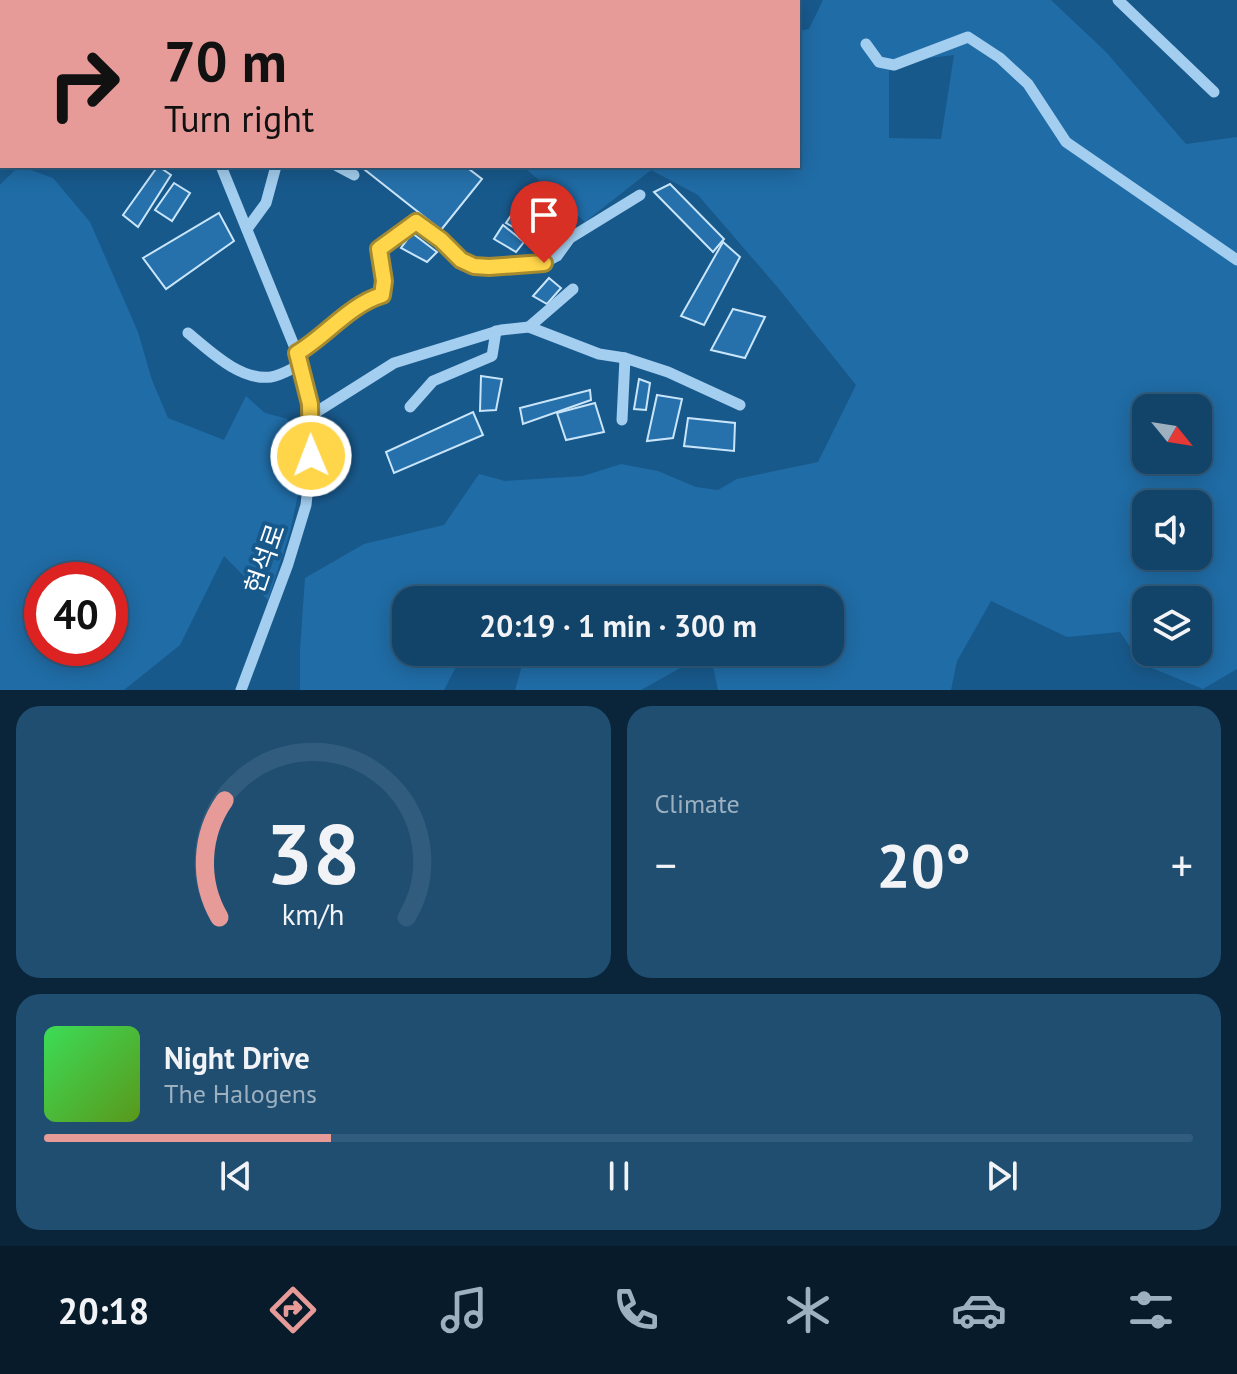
<!DOCTYPE html>
<meta charset="utf-8">
<style>
body{margin:0;font-family:"PT Sans","Noto Sans KR",sans-serif;background:#1f4e71;color:#f1f3f6;height:100vh;display:flex;flex-direction:column;font-size:30px;white-space:nowrap}
*{box-sizing:border-box;margin:0}
p{font-size:26px;color:#9cb0c0}
.icon{flex:none;width:44px;height:44px;fill:none;stroke:currentColor;stroke-width:2;stroke-linecap:round;stroke-linejoin:round}
.map{position:relative;height:690px;overflow:hidden}
.side{display:flex;flex-direction:column;gap:16px;padding:16px;background:#0a253a;flex:1}
.side>*{flex:none}
.guide{position:absolute;left:0px;top:0px;width:800px;height:168px;box-shadow:0 4px 20px #0003,0 0 0 2px #315c7d;background:#e69b98;color:#111;overflow:hidden}
.needle{width:52px;rotate:120deg}
.fabs{position:absolute;left:1132px;top:394px;display:grid;gap:16px}
.fabs a{display:grid;place-items:center;width:80px;height:80px;border-radius:16px;background:#124369;box-shadow:0 4px 20px #0003,0 0 0 2px #315c7d;font-size:40px}
.speed{position:absolute;left:24px;top:562px;display:flex;gap:16px;font-size:40px;font-weight:700;text-align:center}
.speed>*{display:grid;place-content:center;width:104px;height:104px;border-radius:50%;background:#124369;box-shadow:0 4px 20px #0003,0 0 0 2px #315c7d;line-height:1}
.speed .limit{border:12px solid #d22;background:#fff;color:#111}
.pin{position:absolute;display:grid;place-items:center;width:68px;height:68px;color:#fff;margin:-82px -34px;border-radius:50% 50% 50% 0;rotate:-45deg;box-shadow:0 0 8px #0007}
.pin .icon{rotate:45deg}
.me{position:absolute;width:88px;margin:-44px;rotate:359deg;stroke-linejoin:round;filter:drop-shadow(0 0 6px #0008)}
.turn{display:flex;align-items:center;gap:28px;height:168px;padding:0 32px;font-size:36px}
.turn .icon{width:104px;height:104px;stroke-width:2.5}
.turn b{display:block;font-size:56px;line-height:68px}
.big{font-size:60px;font-weight:600;line-height:1.1}
.side .widget{flex:1;display:flex;flex-direction:column;justify-content:center;gap:12px;min-width:0;padding:0 28px;border-radius:24px;background:#1f4e71}
.side .dial{align-items:center;gap:0}
.dial svg{height:208px;overflow:visible;fill:none;stroke:#315c7d;stroke-width:7;stroke-linecap:round;text-anchor:middle}
.dial text{fill:#f1f3f6;stroke:none}
.song{display:flex;align-items:center;gap:24px}
.cover{width:96px;height:96px;border-radius:12px;background:linear-gradient(135deg,hsl(130 70% 55%),hsl(90 70% 35%))}
.played{height:8px;border-radius:4px;background:linear-gradient(90deg,#e69b98 25%,#315c7d 25%)}
.keys{display:flex;justify-content:space-around;direction:ltr}
.heat{display:flex;justify-content:space-between;align-items:center;font-size:44px;direction:ltr}
.side .tiles{flex:1;display:grid;gap:16px;grid-template-columns:1fr 1fr}
.widget:last-child{grid-column:span 2}
.trip{position:absolute;left:392px;top:586px;width:452px;height:80px;border-radius:24px;background:#124369;box-shadow:0 4px 20px #0003,0 0 0 2px #315c7d;font-weight:600;line-height:80px;text-align:center}
.menu{display:flex;height:128px;justify-content:space-around;align-items:center;background:#071b2a;color:#9cb0c0}
.menu .icon{width:56px;height:56px}
.menu .selected{color:#e69b98}
.menu b{font-size:36px;color:#f1f3f6}
.map>svg:first-child{display:block}
.green{fill:#206ca6;fill-rule:evenodd}
.building{fill:#2671ab;stroke:#c9e5fa;stroke-width:2}
.lines{fill:none;stroke-linecap:round;stroke-linejoin:round}
.minor{stroke:#a3ceef;stroke-width:11}
.route-casing{stroke:#a68a30;stroke-width:20}
.route{stroke:#ffd54a;stroke-width:14}
.labels{text-anchor:middle;stroke-width:8;stroke-linejoin:round;paint-order:stroke}
.street-label{font-size:26px;fill:#fff;stroke:#18598c}
</style>
<div class="map">
<svg width="1237" height="690" viewBox="0 0 1237 690">
<rect width="100%" height="100%" fill="#18598c"/>
<g class="green">
<path d="M823 0H1051L1106 52 1186 144 1237 137V669L1203 689 1142 664 1120 632 1067 637 991 601 957 661 951 690H718L710 652H830V600H406V652H464L444 690H300V650L305 578 364 544 444 525 479 474 505 481 583 476 621 464 658 471 696 487 718 490 737 479 818 462 856 385 779 289 698 195 651 170 585 222 523 166H798V31L809 29ZM954 55 941 139 889 138V63ZM1146 408H1198V460H1146ZM1146 504H1198V556H1146ZM1146 600H1198V652H1146Z"/>
<path d="M19 166 53 178 90 222 138 332 152 380 168 418 224 440 246 396 265 413 288 419 280 456C286 465 295 464 303 471L290 532 268 600 224 556 180 645 124 690H0V185ZM110 580V648H42V580Z"/>
<polygon points="526,652 709,652 641,690 515,690"/>
</g>
<g class="building">
<polygon points="158,166 171,175 138,227 123,215"/>
<polygon points="360,166 465,166 482,179 441,230"/>
<polygon points="174,183 190,193 172,221 155,210"/>
<polygon points="670,184 724,239 713,252 654,192"/>
<polygon points="526,193 535,203 522,232 506,223"/>
<polygon points="219,213 234,241 166,289 143,258"/>
<polygon points="503,225 524,242 516,252 494,239"/>
<polygon points="412,233 437,252 427,262 401,248"/>
<polygon points="723,242 740,257 704,325 681,316"/>
<polygon points="549,278 561,288 547,304 533,296"/>
<polygon points="733,309 765,317 745,358 711,350"/>
<polygon points="481,376 502,379 496,410 480,411"/>
<polygon points="639,379 650,383 646,410 634,409"/>
<polygon points="590,390 591,400 523,424 520,408"/>
<polygon points="657,395 682,399 673,438 647,441"/>
<polygon points="595,403 604,432 566,440 557,413"/>
<polygon points="473,412 483,435 394,473 386,452"/>
<polygon points="688,418 735,423 734,451 684,446"/>
</g>
<g class="lines">
<g class="minor">
<polyline points="1118,0 1214,92"/>
<polyline points="175,2 175,0"/>
<polyline points="866,44 879,62 894,65 968,37 1000,58 1028,84 1066,142 1237,260"/>
<polyline points="0,104 2,103"/>
<polyline points="221,166 297,353 310,404 311,456 306,505 288,564 241,690"/>
<polyline points="337,166 354,175"/>
<polyline points="247,229 266,203 276,166"/>
<polyline points="529,327 573,289"/>
<path d="M188 333C210 351 240 381 271 377 280 376 291 369 300 365"/>
<path d="M297 353C327 336 349 305 382 295L384 281 379 249 416 222 441 240 461 260 474 266 489 267 544 263 557 256 570 238 640 195"/>
<polyline points="410,407 433,381 492,356 496,331"/>
<polyline points="310,416 394,363 501,330 529,327 599,354 625,358 668,372 740,405"/>
<polyline points="622,420 625,358"/>
</g>
</g>
<g class="lines">
<defs>
<path id="route" d="M311 456 310 404 297 353C326 336 349 305 382 295L384 281 379 249 416 222 441 240 461 260 474 266 489 267 544 263"/>
</defs>
<use href="#route" class="route-casing"/>
<use href="#route" class="route"/>
</g>
<g class="labels">
<g class="street-label">
<text transform="translate(265 559) rotate(-71)" y="9">현석로</text>
</g>
</g>
</svg>
<div class="fabs">
<a><svg class="needle" viewBox="-14 -14 28 28"><path d="M0-13l5 13h-10z" fill="#e53935"/><path d="M0 13l5-13h-10z" fill="#9cb0c0"/></svg></a>
<a><svg class="icon" aria-label="sound" viewBox="0 0 24 24"><path d="M4 9h4l5-4v14l-5-4H4zM17 9q2 3 0 6"/></svg></a>
<a><svg class="icon" aria-label="layers" viewBox="0 0 24 24"><path d="M12 4l9 5-9 5-9-5zM3 14l9 5 9-5"/></svg></a>
</div>
<div class="speed"><div class="limit">40</div></div>
<div class="pin" style="left:544px;top:263px;background:#d93025"><svg class="icon" aria-label="arrive" viewBox="0 0 24 24"><path d="M6 21V4h12l-3 4 3 4H6"/></svg></div>
<svg class="me" style="left:311px;top:456px" viewBox="-20 -20 40 40"><circle r="17" fill="#ffd54a" stroke="#fff" stroke-width="3"/><path d="M0-11L8 9 0 5-8 9z" fill="#fff"/></svg>
<div class="trip">20:19 · 1 min · 300 m</div>
<div class="guide">
<div class="turn"><svg class="icon" aria-label="right" viewBox="0 0 24 24"><path d="M7 20v-9h11M14 6l5 5-5 5"/></svg><div><b>70 m</b>Turn right</div></div>
</div>
</div>
<section class="side">
<div class="tiles">
<div class="widget dial"><svg viewBox="0 0 100 80">
<path d="M14 69A42 42 0 1 1 86 69"/>
<path d="M14 69A42 42 0 0 1 16 24" stroke="#e69b98"/>
<text x="50" y="56" font-size="32" font-weight="700">38</text>
<text x="50" y="72" font-size="11">km/h</text>
</svg></div>
<div class="widget"><p>Climate</p>
<div class="heat"><a>−</a><b class="big">20°</b><a>+</a></div>
</div>
<div class="widget">
<div class="song"><i class="cover"></i><div><b>Night Drive</b><p>The Halogens</p></div></div>
<div class="played"></div>
<div class="keys"><svg class="icon" aria-label="previous" viewBox="0 0 24 24"><path d="M18 5L8 12l10 7zM5 5v14"/></svg><svg class="icon" aria-label="pause" viewBox="0 0 24 24"><path d="M8 5v14M16 5v14"/></svg><svg class="icon" aria-label="next" viewBox="0 0 24 24"><path d="M6 5l10 7-10 7zM19 5v14"/></svg></div>
</div>
</div>
</section>
<nav class="menu">
<b>20:18</b>
<svg class="icon selected" aria-label="directions" viewBox="0 0 24 24"><path d="M12 3l9 9-9 9-9-9zM9 14v-3h6M13 9l2 2-2 2"/></svg>
<svg class="icon" aria-label="music" viewBox="0 0 24 24"><path d="M9 18V5l10-2v13"/><circle cx="6" cy="18" r="3"/><circle cx="16" cy="16" r="3"/></svg>
<svg class="icon" aria-label="phone" viewBox="0 0 24 24"><path d="M5 4h4l2 5-3 2q2 4 5 5l2-3 5 2v4C11 20 4 13 5 4z"/></svg>
<svg class="icon" aria-label="climate" viewBox="0 0 24 24"><path d="M12 3v18M4 7l16 10M4 17L20 7"/></svg>
<svg class="icon" aria-label="car" viewBox="0 0 24 24"><path d="M5 17H2v-5l4-1 3-4h7l3 4 3 1v5h-3M9 17h6M6 11h13"/><circle cx="7" cy="17" r="2"/><circle cx="17" cy="17" r="2"/></svg>
<svg class="icon" aria-label="filters" viewBox="0 0 24 24"><path d="M4 7h16M4 17h16"/><circle cx="9" cy="7" r="2"/><circle cx="15" cy="17" r="2"/></svg>
</nav>
